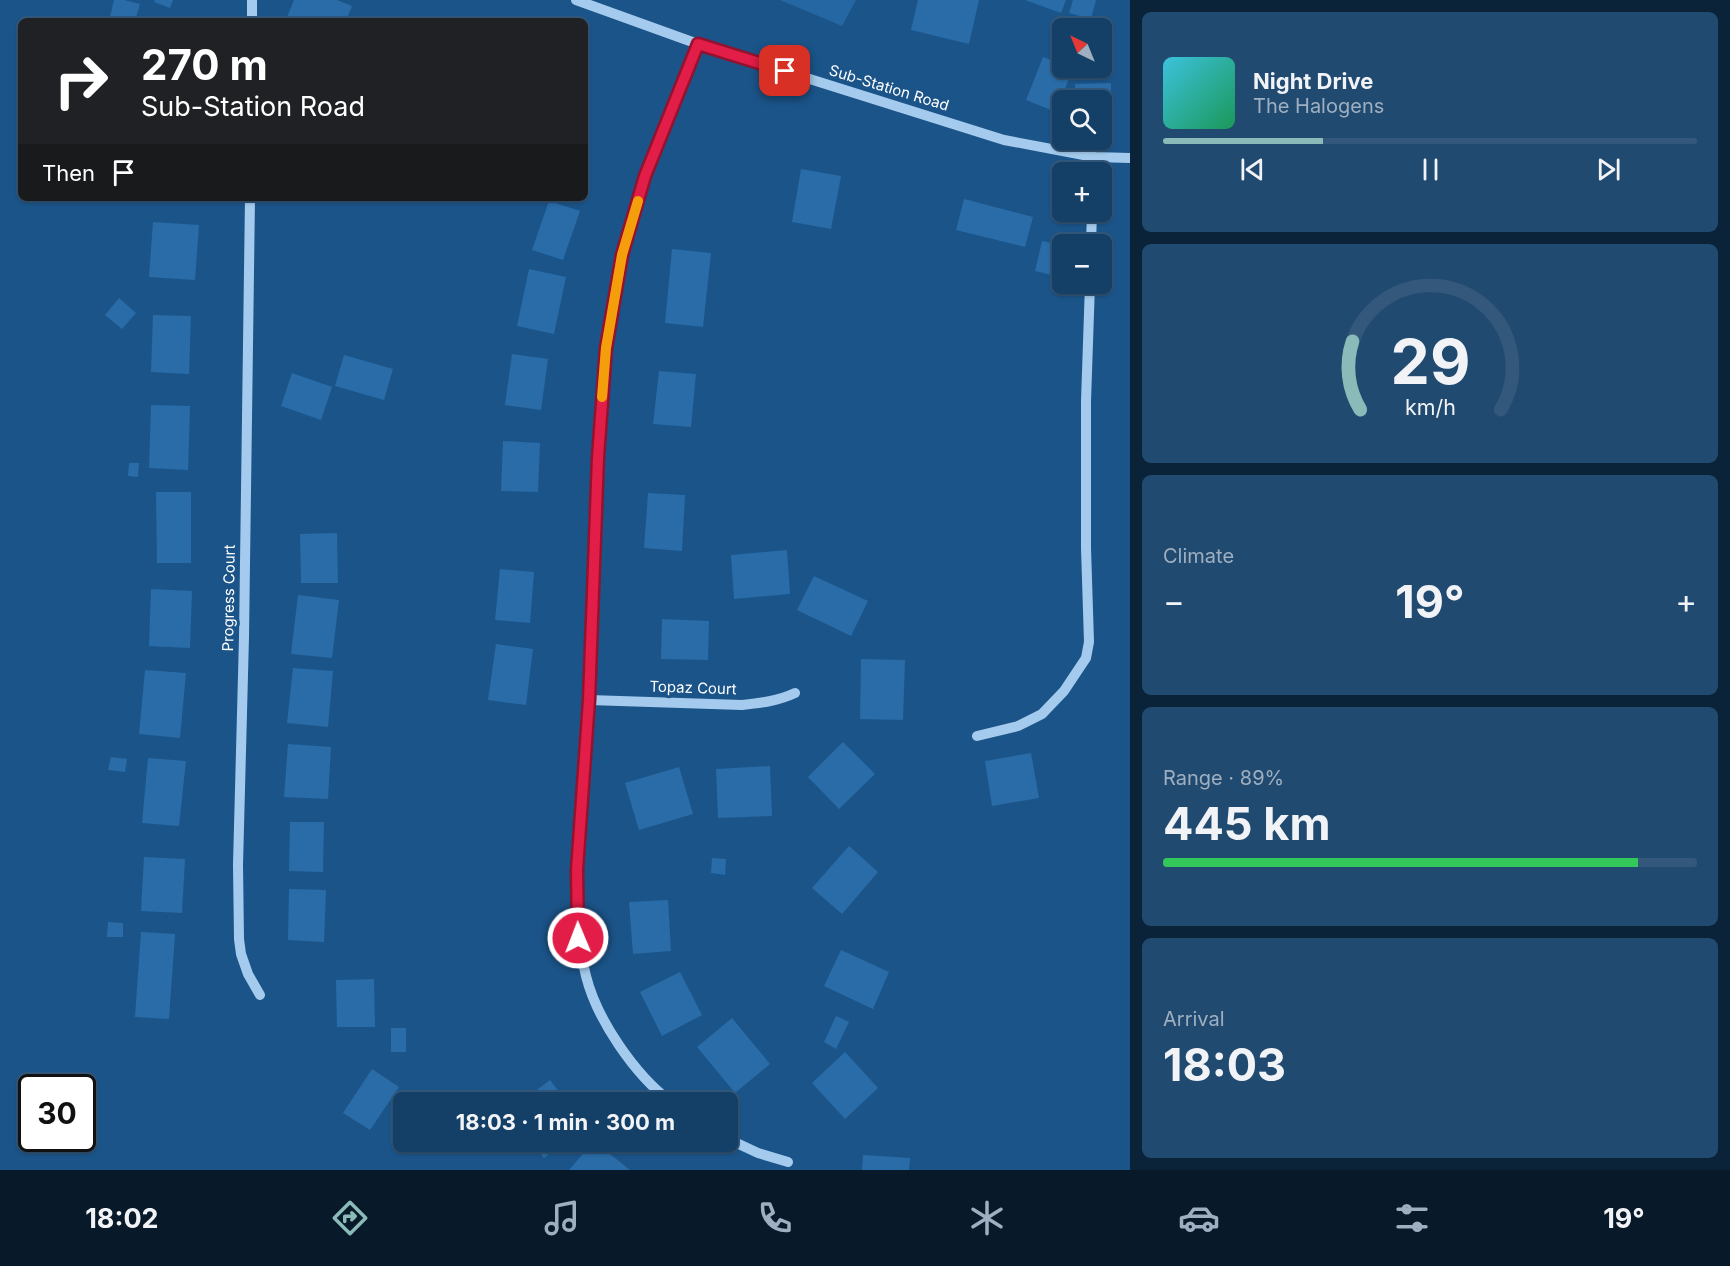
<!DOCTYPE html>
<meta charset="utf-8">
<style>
body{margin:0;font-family:Inter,sans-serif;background:#214a70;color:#f1f3f6;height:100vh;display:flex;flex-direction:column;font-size:22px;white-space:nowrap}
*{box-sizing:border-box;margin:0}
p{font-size:20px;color:#9dafc0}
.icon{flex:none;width:33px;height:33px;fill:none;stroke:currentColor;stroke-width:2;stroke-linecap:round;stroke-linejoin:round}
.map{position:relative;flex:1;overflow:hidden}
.sheet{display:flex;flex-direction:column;gap:12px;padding:12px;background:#0b2339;width:600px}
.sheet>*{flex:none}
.banner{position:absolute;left:18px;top:18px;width:570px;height:183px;border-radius:9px;box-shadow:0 2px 4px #0004,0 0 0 2px #33587b;background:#202124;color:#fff;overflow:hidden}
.needle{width:39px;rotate:317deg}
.tools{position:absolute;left:1052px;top:18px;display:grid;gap:12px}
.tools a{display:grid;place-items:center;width:60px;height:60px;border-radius:9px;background:#143f67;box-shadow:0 2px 4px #0004,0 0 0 2px #33587b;font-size:30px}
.speed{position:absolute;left:18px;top:1074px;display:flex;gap:12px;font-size:30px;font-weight:700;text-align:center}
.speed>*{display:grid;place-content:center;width:78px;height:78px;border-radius:50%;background:#143f67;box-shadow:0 2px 4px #0004,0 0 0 2px #33587b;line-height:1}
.speed .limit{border:3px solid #111;border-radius:9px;background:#fff;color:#111}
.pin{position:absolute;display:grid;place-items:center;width:51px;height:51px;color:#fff;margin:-26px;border-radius:12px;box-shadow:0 3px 9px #0006}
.me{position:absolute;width:66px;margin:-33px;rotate:359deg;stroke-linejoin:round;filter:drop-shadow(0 0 4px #0008)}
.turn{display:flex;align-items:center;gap:21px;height:126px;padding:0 24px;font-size:27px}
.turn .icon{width:78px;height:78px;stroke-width:2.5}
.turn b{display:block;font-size:42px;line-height:51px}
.then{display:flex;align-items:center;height:57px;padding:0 24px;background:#0003;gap:12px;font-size:22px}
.big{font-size:45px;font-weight:700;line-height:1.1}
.sheet .card{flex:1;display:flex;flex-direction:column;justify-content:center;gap:9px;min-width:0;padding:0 21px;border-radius:9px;background:#214a70}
.sheet .dial{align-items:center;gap:0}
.dial svg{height:156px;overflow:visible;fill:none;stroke:#33587b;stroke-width:7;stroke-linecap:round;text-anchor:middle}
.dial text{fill:#f1f3f6;stroke:none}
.song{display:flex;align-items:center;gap:18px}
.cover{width:72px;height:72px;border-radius:9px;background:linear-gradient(135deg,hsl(190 70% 55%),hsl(150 70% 35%))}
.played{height:6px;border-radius:3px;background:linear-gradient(90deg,#8bbbb9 30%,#33587b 30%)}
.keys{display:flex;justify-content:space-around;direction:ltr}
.heat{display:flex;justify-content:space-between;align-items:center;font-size:33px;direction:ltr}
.charge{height:9px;border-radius:4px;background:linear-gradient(90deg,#34c759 89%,#33587b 0)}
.trip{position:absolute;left:393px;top:1092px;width:345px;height:60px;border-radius:9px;background:#143f67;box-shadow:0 2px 4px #0004,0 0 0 2px #33587b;font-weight:700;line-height:60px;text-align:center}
.dock{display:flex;height:96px;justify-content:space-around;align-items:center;background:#081929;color:#9dafc0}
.dock .icon{width:42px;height:42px}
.dock .current{color:#8bbbb9}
.dock b{font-size:27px;color:#f1f3f6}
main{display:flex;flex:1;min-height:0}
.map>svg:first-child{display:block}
.green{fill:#2467a2}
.building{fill:#296ca7}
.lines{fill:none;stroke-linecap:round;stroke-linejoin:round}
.minor{stroke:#a4cbed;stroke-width:10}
.route-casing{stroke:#92132f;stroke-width:15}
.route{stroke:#e11d48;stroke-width:10}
.slow{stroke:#f59e0b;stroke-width:10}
.labels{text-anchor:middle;stroke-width:6;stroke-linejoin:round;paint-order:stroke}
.street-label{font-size:15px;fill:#fff;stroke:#1b5489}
</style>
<main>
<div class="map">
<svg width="1130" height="1170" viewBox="0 0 1130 1170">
<rect width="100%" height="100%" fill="#1b5489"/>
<polygon class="green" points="780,0 856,0 842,26"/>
<g class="building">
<polygon points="114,0 124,0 140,4 135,21 124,21 110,17"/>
<polygon points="155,0 173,0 170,8 154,2"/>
<polygon points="294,0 337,0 352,6 346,21 297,21 287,17"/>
<polygon points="918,0 979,0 969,44 911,30"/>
<polygon points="1025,0 1066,0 1061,13"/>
<polygon points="1073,0 1096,0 1091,19 1069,13"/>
<polygon points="1043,57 1062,64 1062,68 1073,68 1056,112 1026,100"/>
<polygon points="1111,83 1111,108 1101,108 1101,100 1075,100 1075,84"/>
<polygon points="801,169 841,176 831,229 792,222"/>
<polygon points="964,199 1033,217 1025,247 956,230"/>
<polygon points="549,201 580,211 563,260 532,250"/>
<polygon points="153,222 199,225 195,280 149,277"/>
<polygon points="1042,241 1062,245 1062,267 1060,277 1035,271"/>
<polygon points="672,249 711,253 703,327 665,323"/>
<polygon points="529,269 566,277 554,334 517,326"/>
<polygon points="119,298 136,313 122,329 105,315"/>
<polygon points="153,315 191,316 189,374 151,372"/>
<polygon points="512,354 548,359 541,410 505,405"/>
<polygon points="344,355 393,369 384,400 335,386"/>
<polygon points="659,371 696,374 691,427 653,424"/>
<polygon points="292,373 332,387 321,420 281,406"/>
<polygon points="151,405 190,406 188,470 149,468"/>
<polygon points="503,441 540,443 538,492 501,491"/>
<polygon points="129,463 139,463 138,477 128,476"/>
<polygon points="156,492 191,492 191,563 157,563"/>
<polygon points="648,493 685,495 682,551 644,548"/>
<polygon points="337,533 338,583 301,583 300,534"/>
<polygon points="787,550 790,594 734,599 731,555"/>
<polygon points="500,569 534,572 530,623 495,620"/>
<polygon points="814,576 868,601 851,636 797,610"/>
<polygon points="151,589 192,591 190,648 149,646"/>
<polygon points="298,595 339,600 332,658 291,654"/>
<polygon points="662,619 709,621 708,660 661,659"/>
<polygon points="496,644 533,649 526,705 488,700"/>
<polygon points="861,659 905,660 903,720 860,719"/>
<polygon points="293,668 333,671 328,727 287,723"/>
<polygon points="145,670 186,673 180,738 139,734"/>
<polygon points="843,742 875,774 839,809 808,777"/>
<polygon points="288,744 331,747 328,799 284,797"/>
<polygon points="1031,753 1039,798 992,806 985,761"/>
<polygon points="111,757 127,759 125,772 108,770"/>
<polygon points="148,758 186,761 179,826 142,823"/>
<polygon points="770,766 772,816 718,818 716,769"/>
<polygon points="679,767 693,814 639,830 625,783"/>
<polygon points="290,822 324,822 323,872 289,871"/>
<polygon points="849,846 878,872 842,914 812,888"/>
<polygon points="144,857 185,859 182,913 141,911"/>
<polygon points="712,858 726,859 725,875 711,873"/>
<polygon points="289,889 326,890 324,942 288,940"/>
<polygon points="668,900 671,951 633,954 629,902"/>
<polygon points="108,922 123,923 123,937 107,937"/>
<polygon points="141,932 175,934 169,1019 135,1017"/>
<polygon points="841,950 889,972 873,1009 824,986"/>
<polygon points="680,972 702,1015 662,1036 640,992"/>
<polygon points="374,979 375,1027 337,1027 336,980"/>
<polygon points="836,1016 849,1022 836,1049 824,1042"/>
<polygon points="732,1018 770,1064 735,1093 697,1047"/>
<rect x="391" y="1028" width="15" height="24"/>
<polygon points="845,1052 878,1088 845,1119 812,1083"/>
<polygon points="372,1069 399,1087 370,1130 343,1113"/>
<polygon points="550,1080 567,1102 521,1102"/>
<polygon points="531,1142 564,1142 544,1158"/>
<polygon points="593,1142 595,1142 630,1170 569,1170"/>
<polygon points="863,1155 910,1158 909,1170 862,1170"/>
</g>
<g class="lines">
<g class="minor">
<polyline points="576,0 698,44 1004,140 1094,157 1130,158"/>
<polyline points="252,21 252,0"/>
<polyline points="1094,172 1094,157"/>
<polyline points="250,198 244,637 238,865 239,939 241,954 248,974 260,995"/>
<polyline points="1091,244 1092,212"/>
<path d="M589 700 742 705C761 703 778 701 795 693"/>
<polyline points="977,736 1018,726 1042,714 1064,691 1086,658 1089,642 1086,548 1086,401 1090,284"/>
<path d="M671 1102C635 1075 597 1020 586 976 573 927 576 876 580 827 583 784 587 742 589 700 594 583 594 467 606 351 609 320 616 288 622 258 637 184 670 113 698 44"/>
<polyline points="728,1139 758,1153 788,1162"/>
</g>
</g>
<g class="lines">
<defs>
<polyline id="route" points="578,938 577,870 589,700 598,457 606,348 622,255 645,176 698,44 785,71"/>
</defs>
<use href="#route" class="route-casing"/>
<use href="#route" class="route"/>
<polyline class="slow" points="602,397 606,348 622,255 638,201"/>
</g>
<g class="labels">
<g class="street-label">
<text transform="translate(889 88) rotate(17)" y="5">Sub-Station Road</text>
<text transform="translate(229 598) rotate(-89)" y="5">Progress Court</text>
<text transform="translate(693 688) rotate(2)" y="5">Topaz Court</text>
</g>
</g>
</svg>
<div class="tools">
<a><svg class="needle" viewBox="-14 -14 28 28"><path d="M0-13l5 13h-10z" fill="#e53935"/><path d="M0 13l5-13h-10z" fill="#9dafc0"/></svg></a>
<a><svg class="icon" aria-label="search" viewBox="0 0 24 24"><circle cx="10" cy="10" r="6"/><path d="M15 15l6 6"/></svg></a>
<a>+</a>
<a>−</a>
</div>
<div class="speed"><div class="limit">30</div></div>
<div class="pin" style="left:785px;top:71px;background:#d93025"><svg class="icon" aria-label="arrive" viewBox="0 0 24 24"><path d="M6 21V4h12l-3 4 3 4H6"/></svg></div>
<svg class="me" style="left:578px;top:938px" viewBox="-20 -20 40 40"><circle r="17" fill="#e11d48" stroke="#fff" stroke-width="3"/><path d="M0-11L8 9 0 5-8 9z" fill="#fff"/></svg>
<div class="trip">18:03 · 1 min · 300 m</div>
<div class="banner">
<div class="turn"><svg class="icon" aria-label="right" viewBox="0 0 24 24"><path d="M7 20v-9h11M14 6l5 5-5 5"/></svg><div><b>270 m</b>Sub-Station Road</div></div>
<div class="then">Then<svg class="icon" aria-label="arrive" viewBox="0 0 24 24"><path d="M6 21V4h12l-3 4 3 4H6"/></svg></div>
</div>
</div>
<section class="sheet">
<div class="card">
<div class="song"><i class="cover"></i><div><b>Night Drive</b><p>The Halogens</p></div></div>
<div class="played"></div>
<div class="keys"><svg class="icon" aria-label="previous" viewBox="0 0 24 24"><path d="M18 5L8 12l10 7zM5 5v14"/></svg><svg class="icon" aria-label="pause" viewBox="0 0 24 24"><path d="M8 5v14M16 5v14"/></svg><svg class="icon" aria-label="next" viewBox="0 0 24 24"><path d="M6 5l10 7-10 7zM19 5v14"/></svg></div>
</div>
<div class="card dial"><svg viewBox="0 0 100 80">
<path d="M14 69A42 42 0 1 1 86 69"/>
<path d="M14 69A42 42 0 0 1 10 34" stroke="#8bbbb9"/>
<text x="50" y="56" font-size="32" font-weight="700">29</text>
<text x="50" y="72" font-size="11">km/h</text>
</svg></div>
<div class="card"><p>Climate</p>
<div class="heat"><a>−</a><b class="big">19°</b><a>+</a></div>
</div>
<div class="card"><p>Range · 89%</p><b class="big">445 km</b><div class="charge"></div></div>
<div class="card"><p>Arrival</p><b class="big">18:03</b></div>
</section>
</main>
<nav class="dock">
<b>18:02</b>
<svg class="icon current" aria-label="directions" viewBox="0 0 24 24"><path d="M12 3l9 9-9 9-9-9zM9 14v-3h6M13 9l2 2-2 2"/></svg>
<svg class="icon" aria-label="music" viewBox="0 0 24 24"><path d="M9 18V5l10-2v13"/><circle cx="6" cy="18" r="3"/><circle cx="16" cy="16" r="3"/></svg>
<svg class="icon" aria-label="phone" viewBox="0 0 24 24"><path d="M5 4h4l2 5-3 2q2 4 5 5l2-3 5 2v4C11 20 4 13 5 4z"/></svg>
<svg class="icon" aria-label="climate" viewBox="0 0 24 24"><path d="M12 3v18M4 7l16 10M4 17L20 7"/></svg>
<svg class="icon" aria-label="car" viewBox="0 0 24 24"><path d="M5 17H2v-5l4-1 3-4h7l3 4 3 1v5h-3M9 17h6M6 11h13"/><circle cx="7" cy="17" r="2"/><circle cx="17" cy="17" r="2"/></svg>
<svg class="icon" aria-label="filters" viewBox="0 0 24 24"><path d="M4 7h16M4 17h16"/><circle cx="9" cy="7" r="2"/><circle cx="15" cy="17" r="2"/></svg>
<b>19°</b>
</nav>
